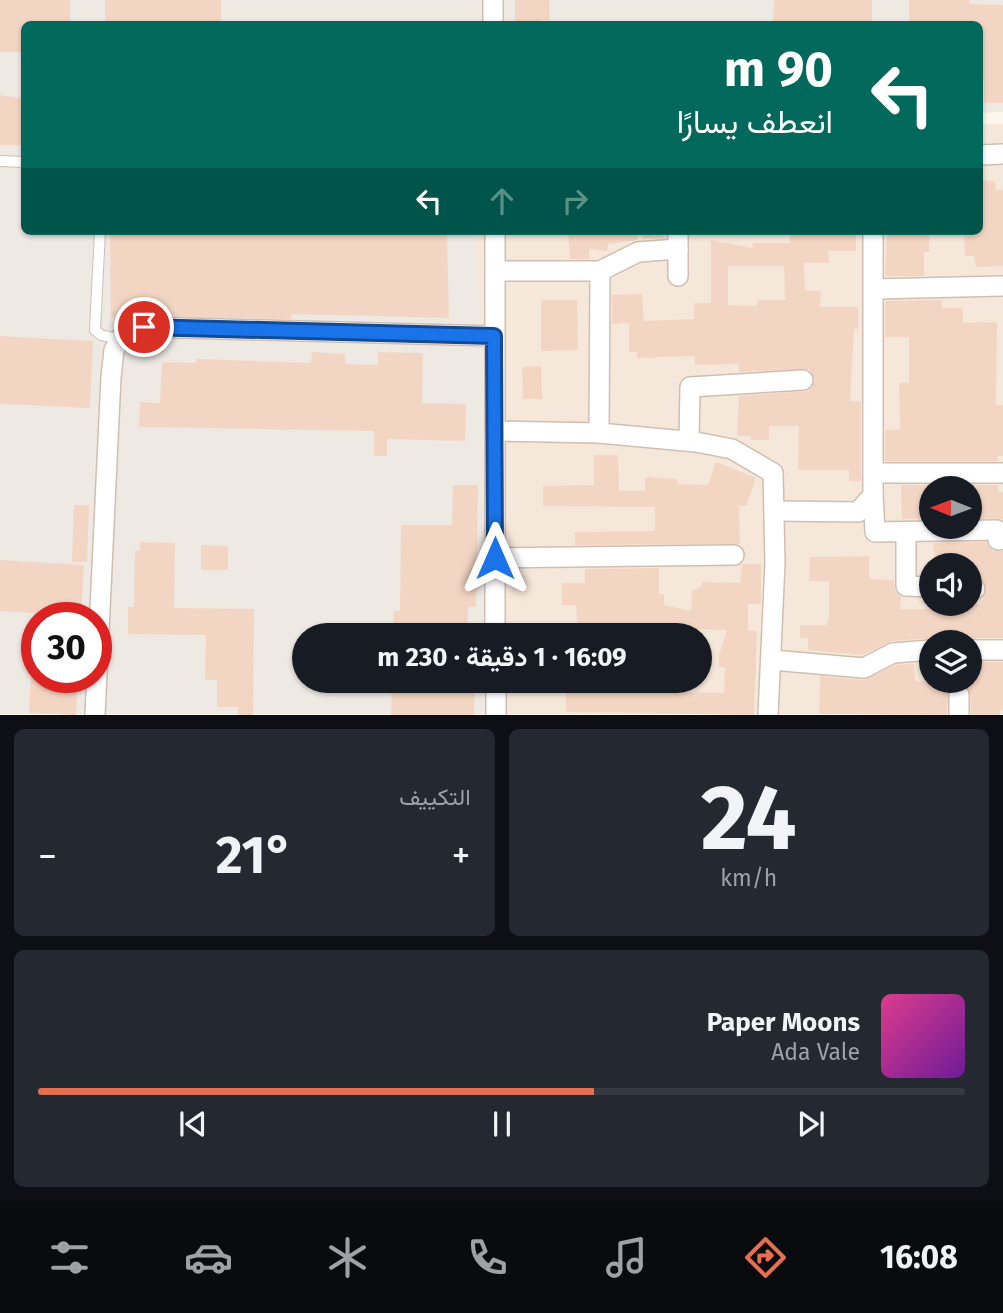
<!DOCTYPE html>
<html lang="ar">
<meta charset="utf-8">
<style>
body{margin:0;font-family:"Fira Sans",Vazirmatn,sans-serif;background:#242831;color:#f1f3f6;direction:rtl;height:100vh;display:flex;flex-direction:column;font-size:26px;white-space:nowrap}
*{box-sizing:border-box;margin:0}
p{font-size:23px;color:#9ea1a6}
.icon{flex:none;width:38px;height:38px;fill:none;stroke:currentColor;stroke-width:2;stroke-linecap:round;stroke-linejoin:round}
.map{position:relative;height:715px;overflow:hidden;direction:ltr}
.side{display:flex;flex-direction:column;gap:14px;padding:14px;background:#0d0f14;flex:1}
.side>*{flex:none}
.top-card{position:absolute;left:21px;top:21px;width:962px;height:214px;border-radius:10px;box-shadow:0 2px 5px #0004;direction:rtl;background:#00695c;color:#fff;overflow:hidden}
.needle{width:46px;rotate:271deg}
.fabs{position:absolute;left:919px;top:476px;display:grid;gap:14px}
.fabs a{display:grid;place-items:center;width:63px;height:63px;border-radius:50%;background:#171b24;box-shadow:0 2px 5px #0004;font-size:35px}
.speed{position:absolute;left:21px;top:602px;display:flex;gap:14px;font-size:35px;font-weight:700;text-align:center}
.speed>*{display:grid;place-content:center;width:91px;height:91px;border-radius:50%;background:#171b24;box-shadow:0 2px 5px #0004;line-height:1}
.speed .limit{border:10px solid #d22;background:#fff;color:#111}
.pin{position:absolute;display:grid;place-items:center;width:60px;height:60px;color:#fff;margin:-30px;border:4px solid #fff;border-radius:50%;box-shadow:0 2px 7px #0007}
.me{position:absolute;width:77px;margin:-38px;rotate:0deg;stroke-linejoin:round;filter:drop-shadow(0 0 5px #0008)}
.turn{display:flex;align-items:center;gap:24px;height:147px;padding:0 35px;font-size:32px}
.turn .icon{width:91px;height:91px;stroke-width:2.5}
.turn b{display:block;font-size:49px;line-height:60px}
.lanes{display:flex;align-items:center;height:66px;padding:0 35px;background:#0003;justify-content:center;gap:35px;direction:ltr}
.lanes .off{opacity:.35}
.big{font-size:52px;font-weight:700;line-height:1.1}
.side .tile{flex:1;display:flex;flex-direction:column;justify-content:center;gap:10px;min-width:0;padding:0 24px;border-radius:10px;background:#242831}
.side .dial{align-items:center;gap:0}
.dial b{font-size:91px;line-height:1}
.song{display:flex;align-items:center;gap:21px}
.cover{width:84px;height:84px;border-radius:10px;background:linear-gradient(135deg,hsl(330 70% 55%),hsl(280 70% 35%))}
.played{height:7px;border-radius:4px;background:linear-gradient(90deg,#e76f51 60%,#363941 60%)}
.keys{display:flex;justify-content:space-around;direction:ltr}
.heat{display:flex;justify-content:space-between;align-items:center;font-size:38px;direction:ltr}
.side .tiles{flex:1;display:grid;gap:14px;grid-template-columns:1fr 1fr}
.tile:last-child{grid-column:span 2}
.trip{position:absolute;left:292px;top:623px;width:420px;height:70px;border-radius:35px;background:#171b24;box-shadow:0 2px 5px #0004;font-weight:700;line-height:70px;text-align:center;direction:rtl}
.tabs{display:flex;height:112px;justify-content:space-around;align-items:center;background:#090b0e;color:#9ea1a6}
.tabs .icon{width:49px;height:49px}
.tabs .selected{color:#e76f51}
.tabs b{font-size:32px;color:#f1f3f6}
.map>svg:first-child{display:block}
.residential{fill:#f5e8da;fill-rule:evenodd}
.industrial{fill:#efe9e4;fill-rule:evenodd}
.building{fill:#f3d5c3;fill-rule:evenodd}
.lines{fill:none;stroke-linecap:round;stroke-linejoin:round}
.lane-casing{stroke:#d1beb0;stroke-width:12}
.street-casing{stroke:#d1beb0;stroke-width:22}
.lane{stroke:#fff;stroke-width:10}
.street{stroke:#fff;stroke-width:19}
.route-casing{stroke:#114b97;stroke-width:18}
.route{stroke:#1a73e8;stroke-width:12}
</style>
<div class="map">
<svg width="1003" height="715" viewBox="0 0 1003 715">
<rect width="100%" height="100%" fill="#fdf6ec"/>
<path class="residential" d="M980 124H1003V714H483V681H700V635H483L470 231H980ZM931 488H970V527H931ZM931 565H970V604H931ZM931 642H970V681H931Z"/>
<path class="industrial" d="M0 0H1003V112L980 113V24H24V231H473L484 338 485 635H304V681H486V714H0ZM37 618H96V677H37Z"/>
<g class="building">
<polygon points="0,0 70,0 70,24 24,24 24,52 0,52"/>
<rect x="105" y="0" width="116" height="24"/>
<polygon points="515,0 549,0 550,20 541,20 541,24 515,24"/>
<polygon points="774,0 872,0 872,24 773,24"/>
<polygon points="909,0 969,0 969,4 1003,5 1003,103 984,103 984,79 980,79 980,24 909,24"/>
<polygon points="0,95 24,99 24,145 0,145"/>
<polygon points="980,180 995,181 996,190 1003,190 1003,266 976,267 974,256 965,256 964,236 980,235"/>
<polygon points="110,231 447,231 449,318 291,314 291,319 111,317"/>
<polygon points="568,231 638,231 638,240 608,244 607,251 589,249 589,259 570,259"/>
<polygon points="641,231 664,231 665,238 643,239"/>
<path d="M790 231H856V251H828L829 263H804L805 291H821L820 307H858V329H854L850 401H861V481H849V470H798L799 426H769V440H751V436H737L739 396 809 391 815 380 809 369 739 372V364L695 365V356L637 358V352H629V323L612 324V295L642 294 644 321 694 319V303H711V240L753 248 752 243H790ZM728 266H784L785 300H757V306L728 305Z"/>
<polygon points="887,233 929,233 929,252 924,252 924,276 885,276"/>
<polygon points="541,300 577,300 578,350 541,351"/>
<polygon points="941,300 942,308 963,308 963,323 997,322 996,405 1003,405 1003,456 997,456 998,461 885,461 885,430 900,430 899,383 909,383 909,337 885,337 885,301"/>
<polygon points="0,336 93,341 90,408 0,404"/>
<polygon points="312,352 345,354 345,364 378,365 378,352 423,353 422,403 466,404 465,441 387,439 387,456 374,456 374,431 139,427 140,402 160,403 162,362 196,363 196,359 311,363"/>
<polygon points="541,366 542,399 523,399 522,367"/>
<polygon points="594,455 618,455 619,491 645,491 645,477 677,479 677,484 708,485 716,462 756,478 746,506 739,506 740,544 575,545 575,532 655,531 655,507 543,506 543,486 594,485"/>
<polygon points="453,485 478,485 476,607 468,607 467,635 393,635 394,611 400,611 401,525 452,525"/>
<polygon points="901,485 934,485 931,488 931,519 902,519"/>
<polygon points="970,485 998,485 998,492 1003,492 1003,519 970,518"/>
<polygon points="74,505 89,505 87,562 72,562"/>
<polygon points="140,542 175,543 174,608 254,609 253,715 238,715 238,707 217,707 217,680 205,680 206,635 128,634 128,607 134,607 135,551 140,551"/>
<polygon points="986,542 993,551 1003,551 1003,638 970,638 961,642 940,642 930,638 892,641 862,655 808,650 808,638 800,638 800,625 827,625 829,616 829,581 809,581 810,557 869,556 869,579 894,580 895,591 901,597 900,609 941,609 941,604 981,604 987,588 980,576 970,576 970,565 936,565 933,543"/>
<polygon points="201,545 228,546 228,570 201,570"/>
<polygon points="0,560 84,565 81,618 34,618 34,613 0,611"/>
<polygon points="742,564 761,564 761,604 748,604 748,631 757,631 754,715 566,712 566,693 580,693 580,681 650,681 650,692 724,693 725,667 719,667 719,655 727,630 668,629 667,635 578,635 576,605 562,605 562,583 585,583 585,569 659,568 659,594 664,594 664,605 691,611 692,591 702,586 702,582 740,583"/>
<polygon points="970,662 1003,662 1003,710 1000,710 1000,715 971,715 970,690 960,683 948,690 947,715 819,714 820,676 864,680 896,665 914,664 915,681 970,681"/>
<polygon points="31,677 78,677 76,715 29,713"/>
<polygon points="392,681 475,681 474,715 391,715"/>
</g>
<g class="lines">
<defs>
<g id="lane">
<polyline points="0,161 24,162"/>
<polyline points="100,231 95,330 101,335 118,339"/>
</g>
<g id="street">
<polyline points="493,0 493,24"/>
<polyline points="980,155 1003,154"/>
<polyline points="495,231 495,635"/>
<polyline points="495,271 600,271 638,252 678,249"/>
<polyline points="678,276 678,231"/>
<polyline points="874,289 1003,286"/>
<polyline points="496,431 599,433 696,442 732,449 773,473 775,563 768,715"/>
<polyline points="599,433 600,271"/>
<polyline points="689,441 690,387 803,380"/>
<polyline points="873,473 1003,473"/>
<polyline points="873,495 875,532 997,530 998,540 1003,539"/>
<polyline points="776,511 858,512 873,495 873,231"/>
<polyline points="906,532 906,586 931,587"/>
<polyline points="495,558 734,555"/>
<polyline points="970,589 975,589"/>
<polyline points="970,650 1003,650"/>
<polyline points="772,660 864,668 893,653 931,650"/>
<polyline points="496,681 496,715"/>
<polyline points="95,715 111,377 114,350 125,332 144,327 494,336"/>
<polyline points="959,715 959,695"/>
</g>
</defs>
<use href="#lane" class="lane-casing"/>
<use href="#street" class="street-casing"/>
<use href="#lane" class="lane"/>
<use href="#street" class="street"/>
</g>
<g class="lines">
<defs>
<polyline id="route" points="144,327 494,336 495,558"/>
</defs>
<use href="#route" class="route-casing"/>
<use href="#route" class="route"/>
</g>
</svg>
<div class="fabs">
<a><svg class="needle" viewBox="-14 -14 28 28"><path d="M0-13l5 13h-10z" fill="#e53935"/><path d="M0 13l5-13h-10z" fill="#9ea1a6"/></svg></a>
<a><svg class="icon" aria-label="sound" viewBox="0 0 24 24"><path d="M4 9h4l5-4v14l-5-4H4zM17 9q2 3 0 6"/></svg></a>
<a><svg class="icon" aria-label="layers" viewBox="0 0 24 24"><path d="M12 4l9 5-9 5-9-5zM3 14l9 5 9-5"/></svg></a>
</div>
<div class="speed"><div class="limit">30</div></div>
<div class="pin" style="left:144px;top:327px;background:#d93025"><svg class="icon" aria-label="arrive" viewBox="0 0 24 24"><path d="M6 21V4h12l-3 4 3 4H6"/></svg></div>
<svg class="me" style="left:495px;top:558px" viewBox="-20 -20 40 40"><path d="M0-17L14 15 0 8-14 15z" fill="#1a73e8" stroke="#fff" stroke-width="4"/></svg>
<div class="trip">16:09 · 1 دقيقة · 230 m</div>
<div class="top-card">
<div class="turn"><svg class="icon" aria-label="left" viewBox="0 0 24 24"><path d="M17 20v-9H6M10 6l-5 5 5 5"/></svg><div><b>90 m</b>انعطف يسارًا</div></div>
<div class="lanes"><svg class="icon" aria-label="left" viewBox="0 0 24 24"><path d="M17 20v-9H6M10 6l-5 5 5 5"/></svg><svg class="icon off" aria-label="ahead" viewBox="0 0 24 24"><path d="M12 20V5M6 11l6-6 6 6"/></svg><svg class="icon off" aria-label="right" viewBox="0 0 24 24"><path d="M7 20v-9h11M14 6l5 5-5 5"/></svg></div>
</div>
</div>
<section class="side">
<div class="tiles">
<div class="tile dial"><b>24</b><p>km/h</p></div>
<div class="tile"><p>التكييف</p>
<div class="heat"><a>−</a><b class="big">21°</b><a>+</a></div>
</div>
<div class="tile">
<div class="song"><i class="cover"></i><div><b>Paper Moons</b><p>Ada Vale</p></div></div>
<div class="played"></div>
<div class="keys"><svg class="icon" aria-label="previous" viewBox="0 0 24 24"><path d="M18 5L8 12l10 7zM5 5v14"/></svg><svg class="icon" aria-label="pause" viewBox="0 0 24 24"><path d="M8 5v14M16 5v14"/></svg><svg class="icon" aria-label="next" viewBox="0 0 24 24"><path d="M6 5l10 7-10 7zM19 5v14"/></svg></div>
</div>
</div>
</section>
<nav class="tabs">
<b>16:08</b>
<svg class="icon selected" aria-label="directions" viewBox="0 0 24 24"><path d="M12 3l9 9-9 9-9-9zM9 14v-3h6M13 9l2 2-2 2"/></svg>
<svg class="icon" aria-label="music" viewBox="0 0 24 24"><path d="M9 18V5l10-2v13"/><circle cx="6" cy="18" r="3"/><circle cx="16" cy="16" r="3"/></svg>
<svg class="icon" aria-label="phone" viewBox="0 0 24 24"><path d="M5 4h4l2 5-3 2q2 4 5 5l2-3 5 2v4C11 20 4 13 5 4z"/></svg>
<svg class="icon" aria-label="climate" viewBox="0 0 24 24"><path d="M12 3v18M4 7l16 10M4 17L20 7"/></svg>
<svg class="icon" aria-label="car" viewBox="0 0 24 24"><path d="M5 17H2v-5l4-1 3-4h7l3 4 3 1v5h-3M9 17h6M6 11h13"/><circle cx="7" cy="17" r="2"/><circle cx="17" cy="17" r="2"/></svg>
<svg class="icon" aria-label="filters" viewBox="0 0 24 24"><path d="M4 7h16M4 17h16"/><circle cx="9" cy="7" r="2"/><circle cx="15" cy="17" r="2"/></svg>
</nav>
